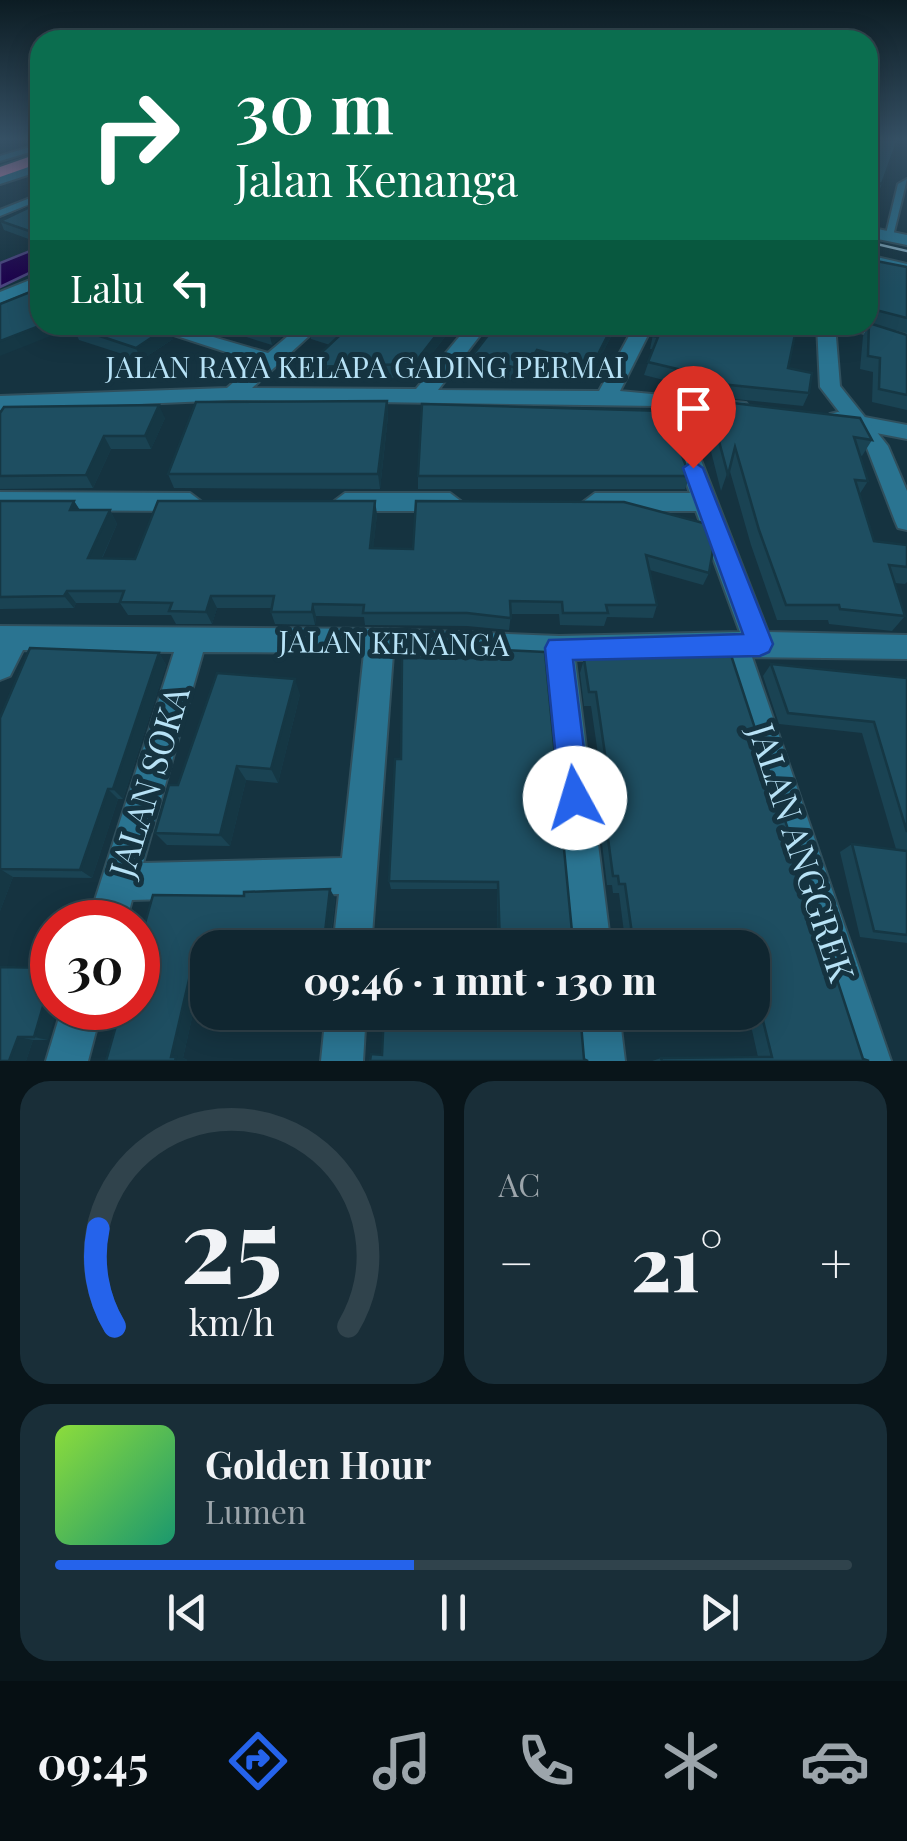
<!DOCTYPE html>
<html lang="id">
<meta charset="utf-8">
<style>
body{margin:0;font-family:"Playfair Display",serif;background:#192e38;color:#f1f3f6;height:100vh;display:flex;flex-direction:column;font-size:38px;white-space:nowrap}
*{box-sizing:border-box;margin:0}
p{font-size:32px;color:#9ca5ab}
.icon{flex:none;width:55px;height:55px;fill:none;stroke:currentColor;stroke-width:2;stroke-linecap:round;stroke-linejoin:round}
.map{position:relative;height:1061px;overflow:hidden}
.panel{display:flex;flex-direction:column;gap:20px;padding:20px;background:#09151a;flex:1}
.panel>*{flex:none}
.top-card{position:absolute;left:30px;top:30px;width:848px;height:305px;border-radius:30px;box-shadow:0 5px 25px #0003,0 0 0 2px #30434c;background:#0b6e4f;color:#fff;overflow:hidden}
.speed{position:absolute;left:30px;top:900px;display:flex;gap:20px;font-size:50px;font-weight:700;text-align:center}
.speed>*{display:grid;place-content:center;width:130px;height:130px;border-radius:50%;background:#102630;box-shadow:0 5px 25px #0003,0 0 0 2px #30434c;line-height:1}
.speed .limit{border:15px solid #d22;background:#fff;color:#111}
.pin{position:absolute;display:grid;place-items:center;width:85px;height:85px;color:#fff;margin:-102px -42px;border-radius:50% 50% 50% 0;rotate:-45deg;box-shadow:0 0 10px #0007}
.pin .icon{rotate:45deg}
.me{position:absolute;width:110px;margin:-55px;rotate:354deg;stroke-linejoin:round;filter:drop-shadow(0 0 8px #0008)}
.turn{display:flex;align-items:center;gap:35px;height:210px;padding:0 40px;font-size:45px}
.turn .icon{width:130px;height:130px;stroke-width:2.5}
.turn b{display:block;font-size:70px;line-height:85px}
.then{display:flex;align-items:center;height:95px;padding:0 40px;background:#0003;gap:20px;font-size:38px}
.big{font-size:75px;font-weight:800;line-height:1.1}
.panel .tile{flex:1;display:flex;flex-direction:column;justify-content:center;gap:15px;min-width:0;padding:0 35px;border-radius:30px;background:#192e38}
.panel .dial{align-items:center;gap:0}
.dial svg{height:260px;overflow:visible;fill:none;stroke:#30434c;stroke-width:7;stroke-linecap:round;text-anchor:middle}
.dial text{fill:#f1f3f6;stroke:none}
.song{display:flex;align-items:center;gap:30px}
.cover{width:120px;height:120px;border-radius:15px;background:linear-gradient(135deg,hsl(90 70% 55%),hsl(160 70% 35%))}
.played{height:10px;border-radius:5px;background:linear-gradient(90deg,#2563eb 45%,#30434c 45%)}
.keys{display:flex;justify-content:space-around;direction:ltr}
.heat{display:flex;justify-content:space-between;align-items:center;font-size:55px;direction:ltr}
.panel .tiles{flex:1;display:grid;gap:20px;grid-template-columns:1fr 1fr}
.tile:last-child{grid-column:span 2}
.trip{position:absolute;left:190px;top:930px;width:580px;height:100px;border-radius:30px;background:#102630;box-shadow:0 5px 25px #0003,0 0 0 2px #30434c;font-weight:800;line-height:100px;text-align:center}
.tabs{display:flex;height:160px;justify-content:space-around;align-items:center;background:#060f13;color:#9ca5ab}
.tabs .icon{width:70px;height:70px}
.tabs .selected{color:#2563eb}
.tabs b{font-size:45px;color:#f1f3f6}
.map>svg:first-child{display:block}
.water{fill:#1c004c;stroke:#4a447f;stroke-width:2.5}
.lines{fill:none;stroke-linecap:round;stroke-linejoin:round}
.lane-casing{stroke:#304f5c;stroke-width:4}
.street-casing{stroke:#304f5c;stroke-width:4}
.secondary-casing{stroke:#304f5c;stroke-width:4}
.highway-casing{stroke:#304f5c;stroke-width:4}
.lane{fill:#2a7491;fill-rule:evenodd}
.street{fill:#2a7491;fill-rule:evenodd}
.secondary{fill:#2a7491;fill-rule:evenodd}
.highway{fill:#f790c5;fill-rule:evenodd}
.tram{stroke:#81a7b9;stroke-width:2.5}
.wall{fill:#1a4353}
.shaded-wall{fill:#153744}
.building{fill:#1e4e61;stroke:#153744;stroke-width:2.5}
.route{fill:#2563eb;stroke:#184099;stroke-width:2.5}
.labels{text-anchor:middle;stroke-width:10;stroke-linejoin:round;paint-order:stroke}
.street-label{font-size:30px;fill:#b7e2f6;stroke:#153340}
.near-street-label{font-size:35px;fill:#b7e2f6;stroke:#153340}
</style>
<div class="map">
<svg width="907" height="1061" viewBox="0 0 907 1061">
<rect width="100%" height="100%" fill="#153340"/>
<polygon class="water" points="40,247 40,268 0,287 0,263"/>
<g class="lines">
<defs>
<g id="lane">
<polygon points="40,144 40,149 0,161 0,156"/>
<polygon points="907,179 893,236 885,238 898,184"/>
<polygon points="40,194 40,200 0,216 0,210"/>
</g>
<g id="street">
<polygon points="40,276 40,287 0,303 0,292"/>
<path d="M143 325H172L268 353 301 325H321L252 388 416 389 469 325H488L438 390 599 391 635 325H653L620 391 746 403 750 408 739 415 681 409 768 632 907 635V659L752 657 891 1061H849L723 657 575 660 611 948H573L546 660 393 654 371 948H333L339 894 132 900 126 922H88L174 652 23 650 10 676 0 680V626L380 629 559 636 740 632 696 511H595L583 502 595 493H690L659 406 232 400 0 410V396L227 388 257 362ZM203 652 364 653 342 858 143 863Z"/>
<polygon points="838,325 868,325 907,334 907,346"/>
<polygon points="838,412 907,425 907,439 830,424 827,419 830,414"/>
<polygon points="0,492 190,493 202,502 190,511 0,510"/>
<polygon points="345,493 450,493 462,502 450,511 345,511 333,502"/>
<polygon points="62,1008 102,1008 88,1061 46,1061"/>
<polygon points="326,1012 366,1012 363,1061 321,1061"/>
<polygon points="579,1012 619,1012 625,1061 583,1061"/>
</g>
<g id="secondary">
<polygon points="40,162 40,171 0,184 0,175"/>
<polygon points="868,227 907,235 907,245 868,237"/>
<polygon points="868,255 907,264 907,274 868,265"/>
<polygon points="817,325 835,325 840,386 888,446 907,491 907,530 898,528 895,521 867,448 820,387"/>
</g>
<polygon id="highway" points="40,153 40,163 0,177 0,167"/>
</defs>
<use href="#lane" class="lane-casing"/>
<use href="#street" class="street-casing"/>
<use href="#secondary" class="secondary-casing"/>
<use href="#highway" class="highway-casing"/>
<use href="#lane" class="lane"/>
<use href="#street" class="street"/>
<use href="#secondary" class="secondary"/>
<use href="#highway" class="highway"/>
<polyline class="tram" points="868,242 907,251"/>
</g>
<g class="wall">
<polygon points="868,140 882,184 873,205 868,204"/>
<polygon points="40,202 34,241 4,230 0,220"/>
<polygon points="871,260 907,267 907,333 874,325 907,335 907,410 872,402 873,372 860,369 863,336 869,324 868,323 868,266"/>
<polygon points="200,325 295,325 272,345 207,325"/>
<polygon points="454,325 414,377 309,380 306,367 330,345 311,339 309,326"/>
<polygon points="496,325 632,325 628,330 616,327 590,377 536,363 523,383 472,369 472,356"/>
<polygon points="655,325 797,325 788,368 809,393 803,406 697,395 695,388 644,375 653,349 650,349"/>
<polygon points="73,327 173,339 141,360 79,340"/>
<polygon points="708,400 872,440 862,456 859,455 868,481 859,495 874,541 907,545 907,582 905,584 895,583 905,616 892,631 829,624 828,620 777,620 751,545 729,468 721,491 702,416"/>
<polygon points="387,401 388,416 380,489 174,488 168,474"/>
<polygon points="0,413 165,418 151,449 111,449 93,488 0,489"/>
<polygon points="418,476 690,476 685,489 418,489"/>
<polygon points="0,501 74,501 80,510 110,510 117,524 102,559 135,559 377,514 373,548 413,549 624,502 709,573 703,585 650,570 657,605 653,618 607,617 604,626 560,625 559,614 511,614 509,630 467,626 365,625 364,617 316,616 315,625 275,624 271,612 271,608 217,608 212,624 176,624 171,615 128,615 120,603 76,603 74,608 0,609"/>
<polygon points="159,653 166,665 123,799 118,799 92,878 13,877 0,911 0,718"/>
<polygon points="584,659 863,1059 869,1061 652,1061 661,1058 758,1057 748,1012 752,1012 752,948 626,948 619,893 613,893 612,885 607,885 600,827 605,816 607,816 591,706 584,706 580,673"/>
<polygon points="771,664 907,678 907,943 860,937 840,852 852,844 896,849 862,733 779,724 763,676"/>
<polygon points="300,694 278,783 246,780 230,846 167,845 155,833 178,785"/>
<polygon points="395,759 573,942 578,948 498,948 497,889 391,889 389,881"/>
<polygon points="335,898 330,945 343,945 344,948 208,948 208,977 201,977 183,1058 187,1060 106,1061 138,948"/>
<polygon points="0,967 48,1040 33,1040 26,1061"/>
</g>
<g class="shaded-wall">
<polygon points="40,227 40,238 34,241 29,231"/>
<polygon points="42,325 58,325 61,332 0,356 0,341"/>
<polygon points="277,325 295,325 272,345 269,332"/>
<polygon points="444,325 454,325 414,377 414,364"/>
<polygon points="613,325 616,325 616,327 590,377 593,364"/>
<polygon points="169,326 173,339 141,360 136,348"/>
<polygon points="537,350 536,363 523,383 524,370"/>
<polygon points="387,401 388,416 380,489 378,474"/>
<polygon points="159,405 165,418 151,449 145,436"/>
<polygon points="104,436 111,449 93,488 86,475"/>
<polygon points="74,501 82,514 70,510"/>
<polygon points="375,501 377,514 372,561 370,548"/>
<polygon points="110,510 117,524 96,571 88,558"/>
<polygon points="67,591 76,603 74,608 64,596"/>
<polygon points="211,596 217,608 212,624 206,612"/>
<polygon points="313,604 316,616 315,625 312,612"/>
<polygon points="159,653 166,665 123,799 113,789"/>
<polygon points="295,679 300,694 278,783 271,769"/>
<polygon points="237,766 246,780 230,846 220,835"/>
<polygon points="108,789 118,799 92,878 80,870"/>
<polygon points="0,869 13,877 0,911"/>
<polygon points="330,889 335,898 329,948 324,941"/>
<polygon points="191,971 201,977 183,1058 187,1060 187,1061 175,1061 171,1057"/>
<polygon points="52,1001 52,1008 58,1008 48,1040 34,1037 44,1003"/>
<polygon points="18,1037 33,1040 26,1061 9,1061"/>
</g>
<g class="building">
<polygon points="868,140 898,140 882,184 868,181"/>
<polygon points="40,202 40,227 29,231 0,221"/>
<polygon points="871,260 907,267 907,318 868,308 868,271"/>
<polygon points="30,292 40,303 40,325 42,325 0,341 0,304"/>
<polygon points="869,323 907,335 907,395 879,389 880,358 868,356"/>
<polygon points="76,325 166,325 169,326 136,348 73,327"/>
<polygon points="244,325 277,325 269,332"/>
<polygon points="310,325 444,325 414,364 306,367 340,335 309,326"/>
<polygon points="496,325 613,325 593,364 537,350 524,370 472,356"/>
<polygon points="658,325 797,325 788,368 812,373 809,393 701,382 699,374 648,362 658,337 653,336"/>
<polygon points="708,400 860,418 872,440 854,437 868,481 855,480 874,541 907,545 907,567 889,565 905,616 840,609 839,605 786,605 759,530 735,447 728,475"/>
<polygon points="387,401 378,474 168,474 196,402"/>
<polygon points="422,404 665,411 674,443 677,443 690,476 418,476"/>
<polygon points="159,405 145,436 104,436 86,475 0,476 0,413 4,407"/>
<polygon points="0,501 74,501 70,510 110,510 88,558 135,559 158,501 375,501 370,548 413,549 416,501 624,502 707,524 714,544 709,573 646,555 657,605 606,605 608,613 563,613 562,602 510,601 511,618 467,613 363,613 364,605 313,604 312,612 271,612 274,596 211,596 206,612 169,611 172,603 120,602 124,591 67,591 64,596 0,597"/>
<polygon points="30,648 159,653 113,789 108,789 80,870 0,869 0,718"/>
<polygon points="482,649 545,652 573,942 578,948 500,948 498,882 389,881 395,759 401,759 402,658 482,658"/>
<polygon points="731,655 863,1059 869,1061 662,1061 661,1058 772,1057 752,976 752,948 634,948 625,884 619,884 618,876 613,876 605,816 614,816 596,692 589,692 584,659"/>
<polygon points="771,664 907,678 907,832 874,722 788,713"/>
<polygon points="217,673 295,679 271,769 237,766 220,835 155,833 169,785 178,785"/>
<polygon points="852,844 907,851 907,935 874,931"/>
<polygon points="330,889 324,941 328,945 343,945 343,948 208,948 208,971 191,971 171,1057 176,1057 175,1061 106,1061 121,1008 138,1008 138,948 153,895 244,896 244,892"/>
<polygon points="0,967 52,968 52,1001 44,1003 34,1037 18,1037 9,1061 0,1061"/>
<polygon points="384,1012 580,1012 584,1059 588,1061 370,1061 371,1054 382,1055"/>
</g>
<linearGradient id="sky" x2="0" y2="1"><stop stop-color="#0c1c23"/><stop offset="0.48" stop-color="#355064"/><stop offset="1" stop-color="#355064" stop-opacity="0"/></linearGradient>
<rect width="907" height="289" fill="url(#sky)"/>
<polygon class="route" points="693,461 703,468 773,644 769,652 760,656 573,660 590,798 586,809 575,813 564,809 560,798 545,648 549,640 743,634 683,468"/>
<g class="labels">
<g class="street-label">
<text x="365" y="378">JALAN RAYA KELAPA GADING PERMAI</text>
<text transform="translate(394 644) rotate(1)" y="10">JALAN KENANGA</text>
</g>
<g class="near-street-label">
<text transform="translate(150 782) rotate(-73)" y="12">JALAN SOKA</text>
<text transform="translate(801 853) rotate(72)" y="12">JALAN ANGGREK</text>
</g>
</g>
</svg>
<div class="speed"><div class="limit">30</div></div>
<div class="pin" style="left:693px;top:468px;background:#d93025"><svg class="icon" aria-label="arrive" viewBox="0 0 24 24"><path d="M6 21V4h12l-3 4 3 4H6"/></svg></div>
<svg class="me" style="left:575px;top:798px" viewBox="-20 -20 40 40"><circle r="19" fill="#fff"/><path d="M0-13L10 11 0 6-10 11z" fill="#2563eb"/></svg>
<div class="trip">09:46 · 1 mnt · 130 m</div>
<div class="top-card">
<div class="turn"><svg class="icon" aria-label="right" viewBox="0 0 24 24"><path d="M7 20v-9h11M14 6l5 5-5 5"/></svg><div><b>30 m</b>Jalan Kenanga</div></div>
<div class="then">Lalu<svg class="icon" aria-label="left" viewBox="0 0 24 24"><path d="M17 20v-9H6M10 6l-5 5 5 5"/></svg></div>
</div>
</div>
<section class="panel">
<div class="tiles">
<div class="tile dial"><svg viewBox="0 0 100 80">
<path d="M14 69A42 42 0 1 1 86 69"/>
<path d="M14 69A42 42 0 0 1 9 39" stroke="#2563eb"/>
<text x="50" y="56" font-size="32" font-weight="700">25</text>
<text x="50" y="72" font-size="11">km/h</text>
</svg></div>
<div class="tile"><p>AC</p>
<div class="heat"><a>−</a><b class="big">21°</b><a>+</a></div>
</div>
<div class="tile">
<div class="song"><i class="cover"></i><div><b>Golden Hour</b><p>Lumen</p></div></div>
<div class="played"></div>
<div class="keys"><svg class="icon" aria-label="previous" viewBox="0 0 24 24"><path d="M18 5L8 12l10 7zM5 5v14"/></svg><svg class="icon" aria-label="pause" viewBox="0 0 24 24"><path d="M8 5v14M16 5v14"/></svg><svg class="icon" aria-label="next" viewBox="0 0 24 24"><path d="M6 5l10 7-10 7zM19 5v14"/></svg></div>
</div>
</div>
</section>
<nav class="tabs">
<b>09:45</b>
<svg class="icon selected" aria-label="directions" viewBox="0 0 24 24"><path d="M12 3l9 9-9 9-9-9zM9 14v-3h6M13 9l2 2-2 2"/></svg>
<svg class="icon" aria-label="music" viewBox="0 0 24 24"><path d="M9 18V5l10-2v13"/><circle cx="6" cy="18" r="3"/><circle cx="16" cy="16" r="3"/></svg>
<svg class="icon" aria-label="phone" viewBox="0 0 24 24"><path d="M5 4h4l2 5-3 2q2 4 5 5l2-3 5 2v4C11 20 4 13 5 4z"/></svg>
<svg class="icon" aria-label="climate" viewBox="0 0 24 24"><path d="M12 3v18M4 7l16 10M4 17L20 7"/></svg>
<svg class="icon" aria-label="car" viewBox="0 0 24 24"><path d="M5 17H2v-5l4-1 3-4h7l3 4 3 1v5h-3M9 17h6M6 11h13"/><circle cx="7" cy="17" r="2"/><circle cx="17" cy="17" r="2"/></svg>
</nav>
